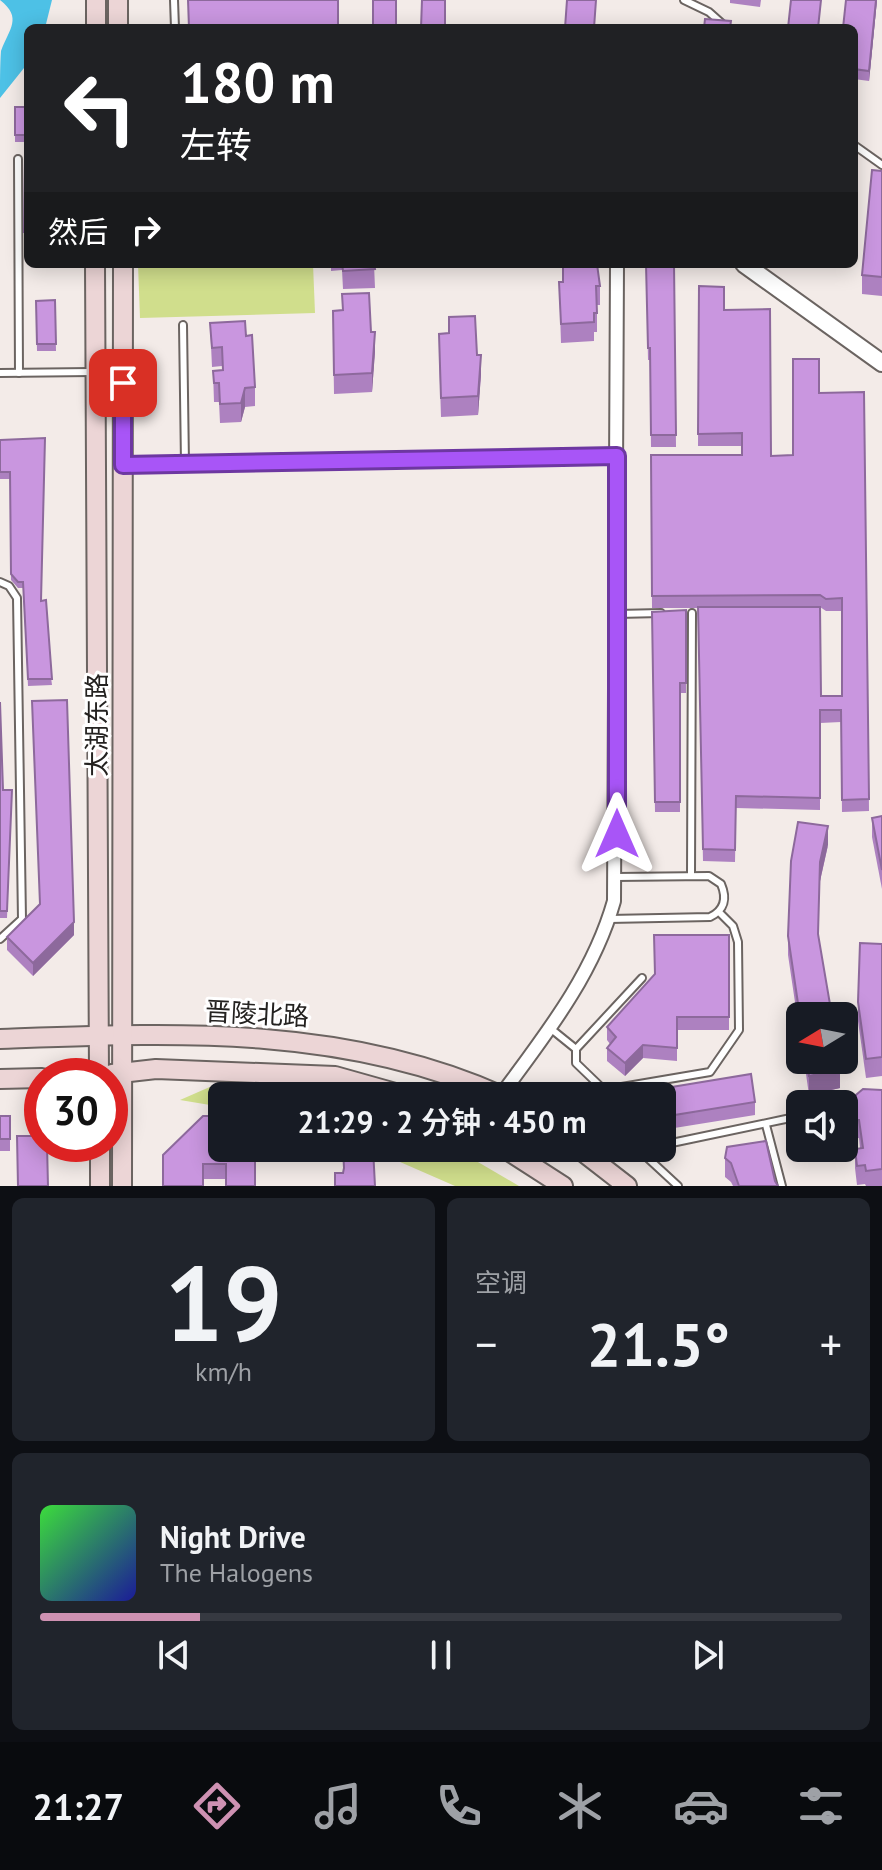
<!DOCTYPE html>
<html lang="zh">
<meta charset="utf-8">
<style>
body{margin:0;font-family:"PT Sans","Noto Sans SC",sans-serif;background:#20242c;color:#f1f3f6;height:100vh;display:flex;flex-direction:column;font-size:30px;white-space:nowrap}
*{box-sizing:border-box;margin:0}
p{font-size:26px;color:#9ea1a6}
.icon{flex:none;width:44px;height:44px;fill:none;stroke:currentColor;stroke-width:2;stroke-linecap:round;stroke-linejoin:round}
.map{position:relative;height:1186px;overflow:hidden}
.panel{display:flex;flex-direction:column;gap:12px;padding:12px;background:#0d0f14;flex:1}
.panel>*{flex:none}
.guide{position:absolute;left:24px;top:24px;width:834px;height:244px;border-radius:12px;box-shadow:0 4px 20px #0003;background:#202124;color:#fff;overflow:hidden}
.needle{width:52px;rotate:260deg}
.controls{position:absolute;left:786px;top:1002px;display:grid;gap:16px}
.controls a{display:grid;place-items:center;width:72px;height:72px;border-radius:12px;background:#171b24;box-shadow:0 4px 20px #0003;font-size:40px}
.speed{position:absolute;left:24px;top:1058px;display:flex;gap:16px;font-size:40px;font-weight:700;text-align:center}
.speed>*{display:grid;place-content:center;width:104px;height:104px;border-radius:50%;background:#171b24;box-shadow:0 4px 20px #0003;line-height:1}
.speed .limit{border:12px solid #d22;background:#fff;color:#111}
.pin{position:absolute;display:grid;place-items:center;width:68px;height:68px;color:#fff;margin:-34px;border-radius:16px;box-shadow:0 4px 12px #0006}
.me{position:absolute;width:88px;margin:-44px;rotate:0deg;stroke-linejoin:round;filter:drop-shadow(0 0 6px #0008)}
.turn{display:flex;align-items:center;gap:28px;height:168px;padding:0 24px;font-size:36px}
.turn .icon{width:104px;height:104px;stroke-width:2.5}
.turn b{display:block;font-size:56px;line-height:68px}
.then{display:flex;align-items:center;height:76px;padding:0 24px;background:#0003;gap:16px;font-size:30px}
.big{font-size:60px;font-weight:600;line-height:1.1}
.panel .widget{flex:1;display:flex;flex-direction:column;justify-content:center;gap:12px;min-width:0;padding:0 28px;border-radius:12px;background:#20242c}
.panel .dial{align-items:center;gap:0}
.dial b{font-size:104px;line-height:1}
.song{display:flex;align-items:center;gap:24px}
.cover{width:96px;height:96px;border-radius:12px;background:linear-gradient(135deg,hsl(120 70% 55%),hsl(240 70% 35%))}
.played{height:8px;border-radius:4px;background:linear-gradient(90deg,#ce91b2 20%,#363941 20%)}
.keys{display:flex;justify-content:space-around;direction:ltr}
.heat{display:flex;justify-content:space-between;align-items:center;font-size:44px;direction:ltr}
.panel .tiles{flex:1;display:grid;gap:12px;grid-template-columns:1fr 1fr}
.widget:last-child{grid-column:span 2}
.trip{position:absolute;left:208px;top:1082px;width:468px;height:80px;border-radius:12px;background:#171b24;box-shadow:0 4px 20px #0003;font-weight:600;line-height:80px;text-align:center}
.menu{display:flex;height:128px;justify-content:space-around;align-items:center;background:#090b0e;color:#9ea1a6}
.menu .icon{width:56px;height:56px}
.menu .active{color:#ce91b2}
.menu b{font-size:36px;color:#f1f3f6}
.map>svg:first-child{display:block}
.green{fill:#d0de8c}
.water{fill:#4dc1e6}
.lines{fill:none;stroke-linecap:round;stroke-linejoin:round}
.service-casing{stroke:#6b6461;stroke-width:10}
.minor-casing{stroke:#6b6461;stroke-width:16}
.tertiary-casing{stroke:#6b6461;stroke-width:20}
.secondary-casing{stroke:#6b6461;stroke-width:22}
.service{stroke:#fff;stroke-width:6}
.minor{stroke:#fff;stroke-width:12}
.tertiary{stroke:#fff;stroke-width:16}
.secondary{stroke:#ecd5d6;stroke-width:18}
.wall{fill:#ad81c0;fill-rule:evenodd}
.shaded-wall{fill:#8d699c}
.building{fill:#c996df;stroke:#8d699c;stroke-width:2}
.route-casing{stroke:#6d37a1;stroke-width:20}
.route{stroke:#a855f7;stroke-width:14}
.labels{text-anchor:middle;stroke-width:6;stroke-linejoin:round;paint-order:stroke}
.street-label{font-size:26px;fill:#242220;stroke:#fff}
</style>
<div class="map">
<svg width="882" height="1186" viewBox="0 0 882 1186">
<rect width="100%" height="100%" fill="#f3ebe8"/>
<g class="green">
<polygon points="138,264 313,264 315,313 140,318"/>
<polygon points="212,1086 278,1096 222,1096 222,1107 180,1100"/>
<polygon points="368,1148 454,1148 519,1186 455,1186"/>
</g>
<path class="water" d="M0 0H52L45 28H28V63L0 98C0 85 0 64 1 51 9 29 23 18 0 0Z"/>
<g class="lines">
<defs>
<g id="service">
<polyline points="174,0 175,28"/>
<polyline points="684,0 709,12 727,28"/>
<polyline points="854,145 882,165"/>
<polyline points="18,159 19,373"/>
<polyline points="183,325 185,464"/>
<polyline points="0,373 92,372"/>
<polyline points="127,465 615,456"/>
<polyline points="0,582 9,586 17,598 22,919 0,939"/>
<polyline points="617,614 661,613"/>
<polyline points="691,876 692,613"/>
<path d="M609 919 710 917C725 910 727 898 721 884L709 876 615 877"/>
<polyline points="550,1028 576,1049 576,1063 604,1090 710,1072 739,1030 738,942 733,926 719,912"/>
<polyline points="576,1049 642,978"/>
<polyline points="766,1125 782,1186"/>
<polyline points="662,1145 800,1116"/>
<polyline points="638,1149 678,1186"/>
<polyline points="597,1157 646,1148"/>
</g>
<path id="minor" d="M501 1095C546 1034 593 975 614 901L617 264"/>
<polyline id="tertiary" points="744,264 882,363"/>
<g id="secondary">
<polyline points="118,0 118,28"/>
<polyline points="96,28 96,0"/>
<polyline points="95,264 99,1076"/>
<path d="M0 1039C172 1033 342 1024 502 1096"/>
<polyline points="112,1074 156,1069 335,1076 406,1096"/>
<polyline points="0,1079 42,1078"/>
<polyline points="100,1144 100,1186"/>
<polyline points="504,1148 563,1186"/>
<polyline points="578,1148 627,1186"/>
<polyline points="122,1186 123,264"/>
</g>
</defs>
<use href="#service" class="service-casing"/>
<use href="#minor" class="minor-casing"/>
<use href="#tertiary" class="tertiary-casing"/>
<use href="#secondary" class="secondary-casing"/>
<use href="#service" class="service"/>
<use href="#minor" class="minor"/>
<use href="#tertiary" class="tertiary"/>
<use href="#secondary" class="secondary"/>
</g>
<g class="wall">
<polygon points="730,0 761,0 760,7 730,3"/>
<polygon points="877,0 869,81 854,79 854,28"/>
<rect x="15" y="107" width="13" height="35"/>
<polygon points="25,157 28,157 28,239 24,239"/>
<polygon points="882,171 882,296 862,294 862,275"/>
<polygon points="331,264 374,264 375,288 343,289 342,270 331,271"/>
<polygon points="646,264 674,264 676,447 651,447 650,360 648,360"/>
<polygon points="559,282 600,286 600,305 597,305 597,332 594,332 594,341 561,343"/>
<path d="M699 286 724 310 771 456 793 455 819 393 867 598 869 811 842 812 841 722 820 723V810L736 808 735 862 703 861 698 608H652L651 455H742V446H698ZM820 607 826 611H842V696H821Z"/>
<polygon points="342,294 371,332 375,351 372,392 334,394 333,329 342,310"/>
<polygon points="55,300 56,351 37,351 36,301"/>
<polygon points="449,317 477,355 481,374 478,415 441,417 439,353 449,333"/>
<polygon points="210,323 246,336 255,387 255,406 245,407 241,422 220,423 219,402 214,402 213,371 222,370 222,366 212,367"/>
<polygon points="45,438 41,601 52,685 28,686 23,588 18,588 11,580 10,479 0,479 0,440"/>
<polygon points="686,610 686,693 680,693 680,812 655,812 652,612"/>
<polygon points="0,702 3,790 12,790 7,918 0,918"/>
<polygon points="882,816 882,889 872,837 872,818"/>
<polygon points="828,845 820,881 800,1016 800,1036 788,955 788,936"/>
<polygon points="74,935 33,976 7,950 7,937"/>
<polygon points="729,935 729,1030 677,1030 677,1061 643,1058 625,1076 607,1061 607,1048 610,1044 607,1040 607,1027"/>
<polygon points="882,944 882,1076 866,1078 858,1021 858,1002"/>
<polygon points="804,1060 839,1060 840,1088 809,1095"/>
<polygon points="882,1090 882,1186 866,1186 865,1184 857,1185 855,1168 855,1149 860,1148 859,1138 853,1139 850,1118 850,1100"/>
<polygon points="662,1096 755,1102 755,1115 662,1130"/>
<rect x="0" y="1116" width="10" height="35"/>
<polygon points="255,1148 226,1179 203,1179 163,1155"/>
<polygon points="725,1158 775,1181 778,1186 733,1186 731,1182 725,1177"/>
</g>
<g class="shaded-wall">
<polygon points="876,0 877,0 869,81 869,71"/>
<polygon points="375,332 375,351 372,392 372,373"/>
<polygon points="481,355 481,374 478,415 478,396"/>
<polygon points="245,388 245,407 241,422 241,403"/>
<polygon points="828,826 828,845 820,881 820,862"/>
<polygon points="74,922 74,935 33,976 33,963"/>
<polygon points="643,1045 643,1058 625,1076 625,1063"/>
<polygon points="840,1069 840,1088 809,1095 809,1076"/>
</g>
<g class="building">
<polygon points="188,0 338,0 338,28 189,28"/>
<rect x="373" y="0" width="23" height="28"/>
<polygon points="422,0 445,0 445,28 421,28"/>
<polygon points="567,0 596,0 594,28 565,28"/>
<polygon points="791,0 821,0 818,28 788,28"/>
<polygon points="846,0 876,0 869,71 854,69 854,28 843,28"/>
<polygon points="705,19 731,21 730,28 704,28"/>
<rect x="15" y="107" width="13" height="28"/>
<polygon points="25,157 28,157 28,232 24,232"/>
<polygon points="872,170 882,171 882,277 862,275"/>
<polygon points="342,264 374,264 375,269 343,271"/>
<polygon points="563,264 597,264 600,286 596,286 597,313 594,313 594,322 561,324 559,282 563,282"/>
<polygon points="646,264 674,264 676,435 651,435 650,348 648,348"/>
<polygon points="699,286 724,287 724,310 770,309 771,456 793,455 793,359 819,359 819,393 864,392 869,799 842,800 841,710 820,710 820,798 736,796 735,850 703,849 698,607 820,607 821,696 842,696 842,598 826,599 820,595 652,596 651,455 742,455 742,433 698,434"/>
<polygon points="369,293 371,332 375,332 372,373 334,375 333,311 343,310 342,294"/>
<polygon points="55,300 56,344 37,344 36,301"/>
<polygon points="475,316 477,355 481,355 478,396 441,398 439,334 449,333 449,317"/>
<polygon points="245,321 246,336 252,335 255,387 245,388 241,403 220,404 219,383 214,383 213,371 223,370 222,347 212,348 210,323"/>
<polygon points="45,438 41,601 46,600 52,679 28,679 23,582 18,582 11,574 10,472 0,472 0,440"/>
<polygon points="686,610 686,683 680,683 680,802 655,802 652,612"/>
<polygon points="67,700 74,922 33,963 7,937 40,904 32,701"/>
<polygon points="0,702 3,790 12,790 7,911 0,911"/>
<polygon points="882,816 882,870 872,818"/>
<polygon points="798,822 828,826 820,862 818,934 832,1016 800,1016 800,1017 788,936 791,861"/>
<polygon points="654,935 729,935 729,1017 677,1017 677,1048 643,1045 625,1063 607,1048 616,1037 607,1027 655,974"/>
<polygon points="860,943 882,944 882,1057 866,1059 858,1002"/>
<polygon points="806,1060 839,1060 840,1069 809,1076"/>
<polygon points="751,1074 755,1102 662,1117 662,1096 636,1096 635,1093"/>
<polygon points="863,1089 882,1090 882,1169 866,1171 865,1165 857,1166 855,1149 863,1148 859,1120 853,1120 850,1100"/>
<rect x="0" y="1116" width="10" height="23"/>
<polygon points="203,1116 222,1116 222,1148 255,1148 255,1186 226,1186 226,1164 203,1164 203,1186 163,1186 163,1155"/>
<polygon points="17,1136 42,1136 42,1144 47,1144 48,1186 18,1186"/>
<polygon points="766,1141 775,1181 778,1186 739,1186 731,1163 725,1158 727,1147"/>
<polygon points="343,1148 373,1148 375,1186 335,1186 335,1173 343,1173 344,1168"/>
</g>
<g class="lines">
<defs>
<polyline id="route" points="123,383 123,465 617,456 617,834"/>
</defs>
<use href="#route" class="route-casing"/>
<use href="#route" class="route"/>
</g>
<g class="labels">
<g class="street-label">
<text transform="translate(97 725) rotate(-90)" y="9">太湖东路</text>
<text transform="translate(257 1014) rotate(3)" y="9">晋陵北路</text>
</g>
</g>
</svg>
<div class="controls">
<a><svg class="needle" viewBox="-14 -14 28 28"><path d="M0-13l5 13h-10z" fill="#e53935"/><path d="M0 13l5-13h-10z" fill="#9ea1a6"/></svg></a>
<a><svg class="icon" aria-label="sound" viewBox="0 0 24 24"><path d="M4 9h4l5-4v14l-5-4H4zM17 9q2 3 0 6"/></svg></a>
</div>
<div class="speed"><div class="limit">30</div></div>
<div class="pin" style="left:123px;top:383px;background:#d93025"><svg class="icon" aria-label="arrive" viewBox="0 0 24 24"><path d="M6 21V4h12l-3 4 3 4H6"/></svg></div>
<svg class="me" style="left:617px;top:834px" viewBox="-20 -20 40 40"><path d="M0-17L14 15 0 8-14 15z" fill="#a855f7" stroke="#fff" stroke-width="4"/></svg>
<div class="trip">21:29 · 2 分钟 · 450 m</div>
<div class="guide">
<div class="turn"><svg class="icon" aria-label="left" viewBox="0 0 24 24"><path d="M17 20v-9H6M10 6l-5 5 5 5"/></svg><div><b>180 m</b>左转</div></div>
<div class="then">然后<svg class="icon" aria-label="right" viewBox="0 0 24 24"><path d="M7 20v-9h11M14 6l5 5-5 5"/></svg></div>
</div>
</div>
<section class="panel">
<div class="tiles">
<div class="widget dial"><b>19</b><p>km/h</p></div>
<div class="widget"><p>空调</p>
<div class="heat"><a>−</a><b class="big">21.5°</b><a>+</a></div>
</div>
<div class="widget">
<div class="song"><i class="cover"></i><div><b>Night Drive</b><p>The Halogens</p></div></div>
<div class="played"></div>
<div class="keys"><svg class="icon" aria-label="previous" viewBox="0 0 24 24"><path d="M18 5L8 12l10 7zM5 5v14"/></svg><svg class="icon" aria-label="pause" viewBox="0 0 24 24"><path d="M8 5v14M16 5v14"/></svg><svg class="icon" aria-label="next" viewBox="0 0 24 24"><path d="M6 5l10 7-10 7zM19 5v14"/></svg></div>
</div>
</div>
</section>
<nav class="menu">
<b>21:27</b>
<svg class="icon active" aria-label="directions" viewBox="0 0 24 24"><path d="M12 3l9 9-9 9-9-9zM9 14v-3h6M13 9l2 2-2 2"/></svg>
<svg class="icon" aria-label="music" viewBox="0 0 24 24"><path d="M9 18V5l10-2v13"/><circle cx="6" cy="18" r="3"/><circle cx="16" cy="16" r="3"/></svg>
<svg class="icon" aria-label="phone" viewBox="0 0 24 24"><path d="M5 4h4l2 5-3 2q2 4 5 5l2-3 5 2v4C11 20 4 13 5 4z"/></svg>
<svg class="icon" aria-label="climate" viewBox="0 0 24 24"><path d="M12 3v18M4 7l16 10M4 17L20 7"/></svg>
<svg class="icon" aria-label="car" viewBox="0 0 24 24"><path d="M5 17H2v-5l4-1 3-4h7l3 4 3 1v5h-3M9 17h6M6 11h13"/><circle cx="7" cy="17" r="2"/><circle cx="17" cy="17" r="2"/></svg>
<svg class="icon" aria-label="filters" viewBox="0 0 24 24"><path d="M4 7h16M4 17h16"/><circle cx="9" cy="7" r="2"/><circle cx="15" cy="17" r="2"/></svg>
</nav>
